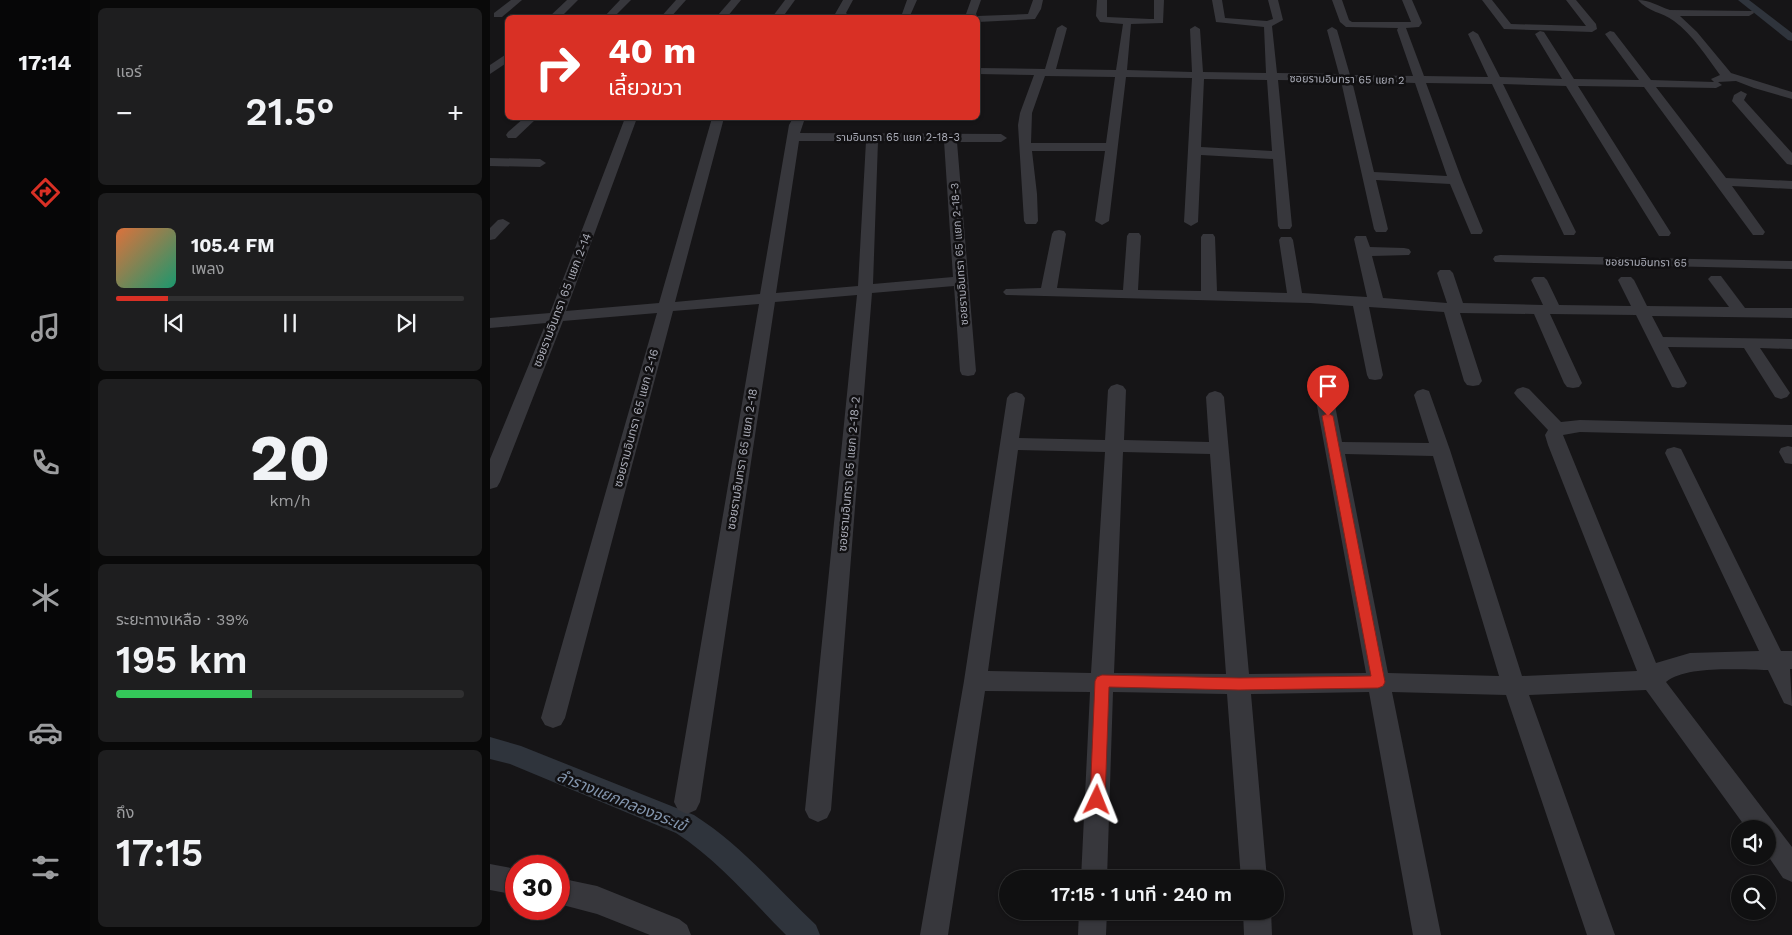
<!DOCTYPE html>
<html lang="th">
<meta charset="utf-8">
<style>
body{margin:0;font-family:"Work Sans","Noto Sans Thai",sans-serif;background:#1e1e1f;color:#f1f3f6;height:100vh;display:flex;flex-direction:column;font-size:19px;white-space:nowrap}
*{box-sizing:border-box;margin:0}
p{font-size:16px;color:#9c9d9f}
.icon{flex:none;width:28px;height:28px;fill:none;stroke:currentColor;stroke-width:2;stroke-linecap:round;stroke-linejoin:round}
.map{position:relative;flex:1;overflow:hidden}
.details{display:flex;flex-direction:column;gap:8px;padding:8px;background:#090909;width:400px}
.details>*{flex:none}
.banner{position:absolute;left:15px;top:15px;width:475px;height:105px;border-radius:8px;box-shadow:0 1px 4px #0004,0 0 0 1px #303031;background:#d93025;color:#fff;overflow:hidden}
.controls{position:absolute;left:1241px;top:820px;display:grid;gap:10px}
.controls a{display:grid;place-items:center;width:45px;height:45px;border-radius:50%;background:#101011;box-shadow:0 1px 4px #0004,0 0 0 1px #303031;font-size:25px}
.speed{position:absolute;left:15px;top:855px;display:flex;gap:10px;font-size:25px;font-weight:700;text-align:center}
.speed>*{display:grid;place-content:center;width:65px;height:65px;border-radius:50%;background:#101011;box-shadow:0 1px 4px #0004,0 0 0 1px #303031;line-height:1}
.speed .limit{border:8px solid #d22;background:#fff;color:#111}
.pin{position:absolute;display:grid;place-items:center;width:42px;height:42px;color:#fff;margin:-51px -21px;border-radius:50% 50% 50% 0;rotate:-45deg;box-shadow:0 0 5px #0007}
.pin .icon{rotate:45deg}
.me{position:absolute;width:55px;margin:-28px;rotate:2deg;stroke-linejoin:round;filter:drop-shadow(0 0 4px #0008)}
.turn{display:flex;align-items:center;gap:18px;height:105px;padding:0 20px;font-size:22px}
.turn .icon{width:65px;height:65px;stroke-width:2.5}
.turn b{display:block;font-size:35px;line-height:42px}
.big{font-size:38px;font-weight:600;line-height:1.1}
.details .card{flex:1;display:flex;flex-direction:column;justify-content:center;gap:8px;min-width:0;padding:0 18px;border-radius:8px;background:#1e1e1f}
.details .dial{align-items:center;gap:0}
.dial b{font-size:65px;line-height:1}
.song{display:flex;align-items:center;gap:15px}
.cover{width:60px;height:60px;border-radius:8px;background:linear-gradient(135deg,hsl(20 70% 55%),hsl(160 70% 35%))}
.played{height:5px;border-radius:2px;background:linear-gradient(90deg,#d93025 15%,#303031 15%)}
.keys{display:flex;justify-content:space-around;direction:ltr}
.heat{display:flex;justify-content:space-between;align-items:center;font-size:28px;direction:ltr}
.charge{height:8px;border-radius:4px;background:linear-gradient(90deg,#34c759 39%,#303031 0)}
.trip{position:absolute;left:509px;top:870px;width:285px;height:50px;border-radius:25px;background:#101011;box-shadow:0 1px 4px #0004,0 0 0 1px #303031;font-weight:600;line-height:50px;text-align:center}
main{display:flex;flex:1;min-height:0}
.menu{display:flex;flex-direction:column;width:90px;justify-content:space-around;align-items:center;background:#060607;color:#9c9d9f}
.menu .icon{width:35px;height:35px}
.menu .on{color:#d93025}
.menu b{font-size:22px;color:#f1f3f6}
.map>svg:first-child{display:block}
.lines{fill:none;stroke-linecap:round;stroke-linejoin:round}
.canal{fill:#2f343c;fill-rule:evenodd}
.minor{fill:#37373c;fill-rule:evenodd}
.route{fill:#d93025;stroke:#8d1f18}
.labels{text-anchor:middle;stroke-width:5;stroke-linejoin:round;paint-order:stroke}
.far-street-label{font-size:11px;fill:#a9abb6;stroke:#111012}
.street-label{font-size:12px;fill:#a9abb6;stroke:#111012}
.near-water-label{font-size:16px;font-style:italic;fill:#8395ad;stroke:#111012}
</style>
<main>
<nav class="menu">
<b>17:14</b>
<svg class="icon on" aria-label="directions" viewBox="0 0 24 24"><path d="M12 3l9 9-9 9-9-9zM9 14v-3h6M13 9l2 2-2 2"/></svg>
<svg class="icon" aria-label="music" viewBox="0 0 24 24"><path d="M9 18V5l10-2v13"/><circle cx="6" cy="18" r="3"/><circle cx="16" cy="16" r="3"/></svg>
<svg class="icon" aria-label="phone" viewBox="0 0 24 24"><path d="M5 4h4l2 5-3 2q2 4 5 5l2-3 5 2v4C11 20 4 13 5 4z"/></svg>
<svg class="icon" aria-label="climate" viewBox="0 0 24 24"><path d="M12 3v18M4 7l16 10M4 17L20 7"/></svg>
<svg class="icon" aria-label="car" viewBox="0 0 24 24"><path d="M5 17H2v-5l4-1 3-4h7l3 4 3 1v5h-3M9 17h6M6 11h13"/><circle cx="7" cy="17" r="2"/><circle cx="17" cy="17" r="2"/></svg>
<svg class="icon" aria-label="filters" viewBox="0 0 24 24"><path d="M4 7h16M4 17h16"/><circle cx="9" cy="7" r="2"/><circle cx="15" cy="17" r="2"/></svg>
</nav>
<section class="details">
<div class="card"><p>แอร์</p>
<div class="heat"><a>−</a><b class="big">21.5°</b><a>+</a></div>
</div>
<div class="card">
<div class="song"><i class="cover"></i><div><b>105.4 FM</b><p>เพลง</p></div></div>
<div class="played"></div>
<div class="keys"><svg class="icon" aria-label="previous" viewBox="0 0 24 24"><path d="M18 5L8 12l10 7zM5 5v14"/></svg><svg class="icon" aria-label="pause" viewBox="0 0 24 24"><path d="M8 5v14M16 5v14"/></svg><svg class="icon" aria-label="next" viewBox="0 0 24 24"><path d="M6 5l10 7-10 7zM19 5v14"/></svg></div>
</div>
<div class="card dial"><b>20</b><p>km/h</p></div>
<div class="card"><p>ระยะทางเหลือ · 39%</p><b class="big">195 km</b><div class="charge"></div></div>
<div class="card"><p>ถึง</p><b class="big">17:15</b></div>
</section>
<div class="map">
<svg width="1302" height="935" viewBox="0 0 1302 935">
<rect width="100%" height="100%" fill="#161517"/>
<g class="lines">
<g class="canal">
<polygon points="1248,0 1259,0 1302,33 1302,41 1298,40"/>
<path d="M0 737 31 746 204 815C251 845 286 887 326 925L330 935H296C260 899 229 861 186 833L20 764 0 759Z"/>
</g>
<g class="minor">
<polygon points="21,0 32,0 12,17 4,17 4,13"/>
<polygon points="77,0 88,0 70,18 58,18"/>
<polygon points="130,0 141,0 123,18 113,18"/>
<polygon points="186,0 196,0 180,18 170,18"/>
<polygon points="241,0 251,0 237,17 229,17 228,15"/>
<polygon points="295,0 305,0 292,18 284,18 283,16"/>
<polygon points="353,0 363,0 356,13 361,18 348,18 345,14"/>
<polygon points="417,0 427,0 419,18 407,18 412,14"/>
<polygon points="481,0 491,0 486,14 487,16 538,14 543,0 553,0 551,9 545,19 488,22 488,18 478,18 476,14"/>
<path d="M607 0H617V17L660 19H664V0H674L673 23 641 24 637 70 702 72 700 29 705 26 710 29 713 72 776 73 774 27 726 22 722 0H732L735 18 777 21 783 19 778 0H788L793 20 782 26 787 73 849 74 837 30 842 27 847 30 860 75 923 76 907 30 908 28 856 27 850 22 842 0H852L859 20 862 22H921L912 0H922L932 23 929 27 916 28 934 76 998 77 978 34 983 31 988 34 1010 77 1072 79 1045 34 1050 31 1054 32 1084 79 1149 80 1115 34 1120 31 1124 32 1161 80 1224 82 1221 79 1230 75C1216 56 1203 35 1184 21 1172 12 1158 12 1148 0 1159 0 1168 6 1180 10L1263 11 1264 13 1259 16H1190L1207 32 1241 73 1302 92V99L1264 88 1246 81 1228 82 1232 85 1226 88 1166 87 1236 178 1302 181V189L1242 186 1275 232 1273 235H1263L1154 87 1088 86 1181 233 1179 236H1169L1076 86 1013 84 1086 232 1084 235H1074L1002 84 936 83 972 180 993 231 991 234H981L960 184 886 180 898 229 896 232H886L884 229 851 81 788 80 802 226 800 229H790L788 226 783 159 711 155 708 222 701 226 694 222 702 78 636 77 619 221 612 225 605 221 615 151H542L547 194 548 221 546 224H536L534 221 528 125 530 113 544 75 488 74V68L555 69 567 28 572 25 577 28 566 69 626 70 633 24 610 22 606 16ZM555 76 625 77 616 143H541L542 113ZM714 79 777 80 782 151 711 147ZM862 81 925 83 957 176 884 172Z"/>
<polygon points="992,0 1002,0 1021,24 1096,26 1076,0 1086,0 1106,24 1107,29 1102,32 1014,29"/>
<polygon points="18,53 18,62 0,74 0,65"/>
<polygon points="1251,91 1257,94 1254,100 1302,153 1302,165 1297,164 1242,101 1244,95"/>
<polygon points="34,118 47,118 26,138 18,138 16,135 18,132"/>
<path d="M135 118H147L76 311 169 303 222 118H234L185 302 270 294 299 125 303 118H315L310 133 511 134 517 138 511 142H467L486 371 484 375 478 376 472 375 470 371 464 286 382 293 341 810 337 818 328 822 319 818 315 810 367 295 285 302 210 802 206 810 197 814 188 810 184 802 269 304 183 311 75 718 71 725 63 728 55 725 51 718 167 313 73 321 10 482 7 487 0 489V459L56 323 0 328V318L60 313ZM309 141H376L368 286 286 293ZM388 141H454L463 277 383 284Z"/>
<polygon points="0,158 50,159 56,163 50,167 0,166"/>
<polygon points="13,219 20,223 5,239 0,240 0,228 8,220"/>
<polygon points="569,230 574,231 576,234 567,288 633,290 637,236 639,233 649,233 651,236 648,290 711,291 711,237 713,234 723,234 725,237 727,291 797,293 789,240 791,237 801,237 803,240 812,293 877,297 864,239 866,236 876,236 880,247 914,248 919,249 921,252 919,255 882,256 893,298 957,303 947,273 950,270 960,270 963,273 973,303 1053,305 1041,280 1044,277 1054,277 1057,280 1069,305 1141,306 1128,280 1131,277 1141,277 1144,280 1157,306 1239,307 1218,279 1221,276 1231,276 1255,308 1302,308 1302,318 1162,316 1173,337 1302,339 1302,349 1270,348 1300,393 1297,397 1291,399 1285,397 1254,348 1178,347 1197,383 1194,387 1188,388 1182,387 1146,315 1060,314 1092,383 1089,387 1083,388 1077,387 1074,383 1044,314 970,313 992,381 989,385 983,386 977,385 974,381 954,312 879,307 893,375 891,379 885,380 879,379 877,375 863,306 820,303 516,295 513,292 516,289 551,288 562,234 564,231"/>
<polygon points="1010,255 1302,261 1302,269 1005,262 1003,259 1005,256"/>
<path d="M627 384 633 386 636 390 634 440 719 442 716 397 719 393 725 391 731 393 734 397 759 674 876 673 826 400 829 396 835 394 841 396 844 400 852 442 939 443 924 395 927 391 933 389 939 391 960 450 1032 676 1147 671 1058 445 1055 435 1058 430 1027 397 1024 393 1027 389 1033 387 1039 389 1071 422 1090 420 1302 425V437L1090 432 1073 435 1166 663 1200 653 1269 651 1175 453 1177 449 1184 447 1191 449 1193 453 1291 651H1302V669H1300L1302 706 1294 703 1278 670C1251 670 1197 665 1176 682L1302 847V882L1293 878 1278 856V829H1257L1156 690 1039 695 1125 935H1097L1016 695 902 692 951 935H923L879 692 761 694 777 879H751L737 694 623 692 617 879H591L600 692 495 691 458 935H430L474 681 517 398 520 394 526 392 532 394 535 398 529 438 615 440 618 390 621 386ZM528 450 615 452 601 673 498 671ZM633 452 720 454 736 674 624 673ZM855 454 943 456 1009 676 898 673Z"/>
<polygon points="1298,446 1302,447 1302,464 1295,463 1289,452 1291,448"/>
<polygon points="0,864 26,869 26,895 0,890"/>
<polygon points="69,878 107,886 189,919 197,925 201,935 160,935 107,914 69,904"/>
<polygon points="589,911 617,911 616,935 588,935"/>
<polygon points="753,911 781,911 782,935 754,935"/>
</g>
</g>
<polygon class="route" points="838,413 843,416 895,682 893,686 888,688 749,690 619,687 615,800 613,805 607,807 602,805 600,800 605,681 607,677 612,675 749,678 881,676 832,416"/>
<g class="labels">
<g class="far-street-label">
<text transform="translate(857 79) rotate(1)" y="4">ซอยรามอินทรา 65 แยก 2</text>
<text x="408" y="141">รามอินทรา 65 แยก 2-18-3</text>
<text transform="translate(469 254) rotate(-94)" y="4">ซอยรามอินทรา 65 แยก 2-18-3</text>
<text transform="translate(1156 262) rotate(1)" y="4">ซอยรามอินทรา 65</text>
</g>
<g class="street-label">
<text transform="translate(72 300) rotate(-69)" y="4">ซอยรามอินทรา 65 แยก 2-14</text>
<text transform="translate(146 418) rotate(-75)" y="4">ซอยรามอินทรา 65 แยก 2-16</text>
<text transform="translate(252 459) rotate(-81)" y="4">ซอยรามอินทรา 65 แยก 2-18</text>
<text transform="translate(359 474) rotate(-85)" y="4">ซอยรามอินทรา 65 แยก 2-18-2</text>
</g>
<g class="near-water-label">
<text transform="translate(132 800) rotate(22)" y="6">ลำรางแยกคลองจระเข้</text>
</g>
</g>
</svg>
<div class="controls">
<a><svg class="icon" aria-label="sound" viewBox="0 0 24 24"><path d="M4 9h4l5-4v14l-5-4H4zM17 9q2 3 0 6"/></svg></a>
<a><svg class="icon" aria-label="search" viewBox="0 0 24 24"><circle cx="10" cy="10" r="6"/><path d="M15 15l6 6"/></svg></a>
</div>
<div class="speed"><div class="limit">30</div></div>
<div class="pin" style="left:838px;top:416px;background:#d93025"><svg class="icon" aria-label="arrive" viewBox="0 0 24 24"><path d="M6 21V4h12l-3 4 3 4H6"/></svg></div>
<svg class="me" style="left:607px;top:800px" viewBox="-20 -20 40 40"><path d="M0-17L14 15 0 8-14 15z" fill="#d93025" stroke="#fff" stroke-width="4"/></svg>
<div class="trip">17:15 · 1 นาที · 240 m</div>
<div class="banner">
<div class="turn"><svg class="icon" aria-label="right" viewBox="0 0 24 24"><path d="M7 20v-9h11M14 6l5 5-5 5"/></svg><div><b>40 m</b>เลี้ยวขวา</div></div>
</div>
</div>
</main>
